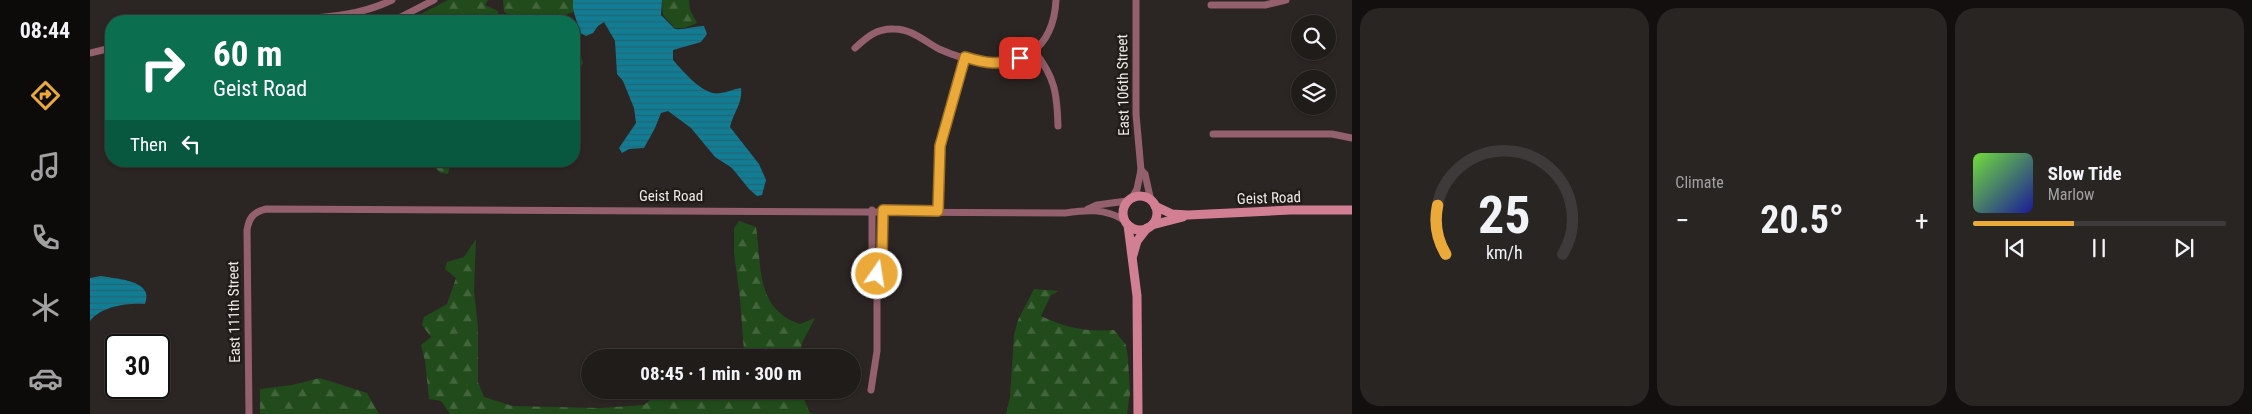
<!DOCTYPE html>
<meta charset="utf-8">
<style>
body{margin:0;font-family:"Roboto Condensed",sans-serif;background:#282523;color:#f1f3f6;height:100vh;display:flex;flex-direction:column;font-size:19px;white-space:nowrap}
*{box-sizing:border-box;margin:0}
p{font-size:16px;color:#a2a1a2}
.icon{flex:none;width:28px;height:28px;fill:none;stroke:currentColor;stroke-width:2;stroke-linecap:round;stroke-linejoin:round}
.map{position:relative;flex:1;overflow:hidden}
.sheet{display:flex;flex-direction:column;gap:8px;padding:8px;background:#120f0e;width:900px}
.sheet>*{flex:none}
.hud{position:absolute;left:15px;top:15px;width:475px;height:152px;border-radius:20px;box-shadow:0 1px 4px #0004,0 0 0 1px #3d3a39;background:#0b6e4f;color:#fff;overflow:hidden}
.controls{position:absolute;left:1201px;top:15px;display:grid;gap:10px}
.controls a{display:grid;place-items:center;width:45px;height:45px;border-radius:50%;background:#201c1a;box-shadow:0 1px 4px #0004,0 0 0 1px #3d3a39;font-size:25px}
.speed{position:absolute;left:15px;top:334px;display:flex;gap:10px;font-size:25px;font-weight:700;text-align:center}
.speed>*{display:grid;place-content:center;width:65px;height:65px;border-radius:50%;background:#201c1a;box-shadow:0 1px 4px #0004,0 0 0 1px #3d3a39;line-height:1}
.speed .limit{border:2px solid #111;border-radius:8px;background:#fff;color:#111}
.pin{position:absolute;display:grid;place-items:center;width:42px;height:42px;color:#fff;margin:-21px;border-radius:10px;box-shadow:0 2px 8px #0006}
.me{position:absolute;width:55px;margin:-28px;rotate:13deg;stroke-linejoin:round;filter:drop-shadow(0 0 4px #0008)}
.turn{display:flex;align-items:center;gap:18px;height:105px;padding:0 25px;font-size:22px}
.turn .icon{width:65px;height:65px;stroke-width:2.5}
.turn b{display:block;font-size:35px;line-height:42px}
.then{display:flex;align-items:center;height:48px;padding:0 25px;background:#0003;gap:10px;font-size:19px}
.big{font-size:38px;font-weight:700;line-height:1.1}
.sheet .tile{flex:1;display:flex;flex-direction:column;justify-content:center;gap:8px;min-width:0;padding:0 18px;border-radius:20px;background:#282523}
.sheet .dial{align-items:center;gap:0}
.dial svg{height:130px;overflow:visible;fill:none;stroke:#3d3a39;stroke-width:7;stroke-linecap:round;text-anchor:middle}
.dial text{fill:#f1f3f6;stroke:none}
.song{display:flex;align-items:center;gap:15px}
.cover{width:60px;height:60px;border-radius:8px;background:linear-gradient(135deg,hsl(100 70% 55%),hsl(240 70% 35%))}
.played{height:5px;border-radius:2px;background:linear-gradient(90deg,#eba939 40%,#3d3a39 40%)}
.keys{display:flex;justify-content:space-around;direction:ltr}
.heat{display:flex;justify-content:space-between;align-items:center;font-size:28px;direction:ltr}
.sheet .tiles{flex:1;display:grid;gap:8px;grid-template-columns:repeat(3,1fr)}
.trip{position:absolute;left:491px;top:349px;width:280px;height:50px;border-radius:25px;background:#201c1a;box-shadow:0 1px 4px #0004,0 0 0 1px #3d3a39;font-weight:700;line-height:50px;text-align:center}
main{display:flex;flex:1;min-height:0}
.tab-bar{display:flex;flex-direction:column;width:90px;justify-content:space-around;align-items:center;background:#0d0b0a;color:#a2a1a2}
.tab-bar .icon{width:35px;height:35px}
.tab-bar .selected{color:#eba939}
.tab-bar b{font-size:22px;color:#f1f3f6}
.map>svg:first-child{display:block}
.forest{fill:url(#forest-firs)}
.water{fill:url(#water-rules)}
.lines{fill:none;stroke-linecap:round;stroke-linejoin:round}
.street{stroke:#94606d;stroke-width:7}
.secondary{stroke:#d27f94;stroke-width:9}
.route-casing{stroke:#996e25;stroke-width:12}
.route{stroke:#eba939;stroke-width:9}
.labels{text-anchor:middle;stroke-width:5;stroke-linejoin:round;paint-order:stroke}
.street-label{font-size:15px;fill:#ede9e7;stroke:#221c19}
</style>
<main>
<nav class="tab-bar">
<b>08:44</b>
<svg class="icon selected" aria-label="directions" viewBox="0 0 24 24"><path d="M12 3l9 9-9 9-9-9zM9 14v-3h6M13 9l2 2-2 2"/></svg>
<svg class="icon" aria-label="music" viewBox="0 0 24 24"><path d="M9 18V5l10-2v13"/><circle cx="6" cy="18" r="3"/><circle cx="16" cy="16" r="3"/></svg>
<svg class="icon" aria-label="phone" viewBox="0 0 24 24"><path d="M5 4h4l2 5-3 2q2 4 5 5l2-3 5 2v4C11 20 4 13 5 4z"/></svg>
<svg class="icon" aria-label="climate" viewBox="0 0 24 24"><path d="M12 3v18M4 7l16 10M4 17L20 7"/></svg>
<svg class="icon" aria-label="car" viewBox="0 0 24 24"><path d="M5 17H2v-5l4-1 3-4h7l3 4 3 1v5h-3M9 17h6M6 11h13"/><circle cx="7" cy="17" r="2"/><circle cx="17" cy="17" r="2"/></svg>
</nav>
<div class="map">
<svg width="1262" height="414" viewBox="0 0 1262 414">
<defs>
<pattern id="forest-firs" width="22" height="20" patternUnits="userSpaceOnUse" patternTransform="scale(1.25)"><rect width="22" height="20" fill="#224b1b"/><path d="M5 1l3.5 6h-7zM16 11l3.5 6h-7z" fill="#42653c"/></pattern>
<pattern id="water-rules" width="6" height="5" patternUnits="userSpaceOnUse" patternTransform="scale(1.25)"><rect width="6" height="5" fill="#107d95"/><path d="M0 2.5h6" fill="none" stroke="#296471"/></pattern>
</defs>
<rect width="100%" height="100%" fill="#2b2523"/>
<g class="forest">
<polygon points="358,0 398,0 395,5 408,11 409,19 405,21 317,21"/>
<path d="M413 0H483V12C456 23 441 27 414 12Z"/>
<polygon points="572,0 599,0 600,10 607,23 595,28 585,28 573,15"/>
<polygon points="487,39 493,63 484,81 484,41"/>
<polygon points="337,161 361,161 358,174 351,173"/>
<path d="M649 221 666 227C672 266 665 309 710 324L725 318 713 341 708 357H652L654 352 650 298 644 253V228Z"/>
<polygon points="386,239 384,291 388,327 388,382 394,397 422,406 510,408 554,405 567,395 578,390 710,390 720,413 726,414 360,414 351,401 339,399 335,361 331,345 341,337 332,325 334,317 357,304 366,278 355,269 357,262 374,257"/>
<path d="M944 289 969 291 961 295 951 316C976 328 997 332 1024 330L1036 345 1038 358 1040 393 1037 414H916L920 397 924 335 928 320Z"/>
<polygon points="230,378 277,393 289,414 170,414 170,389 202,385"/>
</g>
<g class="water">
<path d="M483 0H572L571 15 585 29C595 30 604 26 614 26L617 34 611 42 583 50V60C594 72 614 97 631 93 638 92 644 89 651 88 653 103 643 113 640 127L669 164 676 180 672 195 667 196 659 189 642 168 625 157 601 128 578 111 571 113 565 128 554 148 539 149 532 153 529 148 546 123 544 108 533 81 527 74 525 41 514 22 508 26 503 33 496 36 490 33 483 9Z"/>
<path d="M11 276C26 279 65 280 55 304 37 303 12 306 0 321V278Z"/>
</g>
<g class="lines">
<g class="street">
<polyline points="1121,5 1175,5 1196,0"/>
<path d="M208 21 211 19C243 17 273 14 302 0"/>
<polyline points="303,21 344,0"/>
<path d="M765 48C777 37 787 28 804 29 822 29 834 41 849 49 876 61 914 71 941 53 959 40 965 21 966 0"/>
<path d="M944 51C965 77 967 93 968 126"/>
<polyline points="0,53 21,48"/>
<polyline points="1123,134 1242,134 1262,138"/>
<polyline points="1051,170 1055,174 1061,201"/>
<polyline points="1042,198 1047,189 1051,170 1046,114 1046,0"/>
<polyline points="998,209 1007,205 1037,201"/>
<polyline points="848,211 850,146 875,57"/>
<polyline points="787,265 792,255 793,210"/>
<polyline points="781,390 787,351 787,265 782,256 782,210"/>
<path d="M159 414 157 230C159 218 163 212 176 209L975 213C996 210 1015 208 1034 220"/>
</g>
<g class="secondary">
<circle cx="1050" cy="213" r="17"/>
<polyline points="1065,206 1082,214 1098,215 1200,210 1262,210"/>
<polyline points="1038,225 1047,296 1048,414"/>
<polyline points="1062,225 1093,217"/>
<polyline points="1043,255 1047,241 1057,228"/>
</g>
</g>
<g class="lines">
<defs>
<path id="route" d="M787 274V265L792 255 793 210 848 211 850 146 875 57C894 63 911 66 930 58"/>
</defs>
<use href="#route" class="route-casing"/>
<use href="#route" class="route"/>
</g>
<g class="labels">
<g class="street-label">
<text transform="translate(1033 85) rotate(-91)" y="5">East 106th Street</text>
<text x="581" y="201">Geist Road</text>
<text transform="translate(1179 198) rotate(-2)" y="5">Geist Road</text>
<text transform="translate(144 312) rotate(-91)" y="5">East 111th Street</text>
</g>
</g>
</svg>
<div class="controls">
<a><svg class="icon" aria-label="search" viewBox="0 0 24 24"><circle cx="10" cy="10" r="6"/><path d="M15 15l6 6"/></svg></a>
<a><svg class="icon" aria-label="layers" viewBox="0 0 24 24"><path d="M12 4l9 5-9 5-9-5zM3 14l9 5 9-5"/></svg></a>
</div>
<div class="speed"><div class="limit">30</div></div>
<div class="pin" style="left:930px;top:58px;background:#d93025"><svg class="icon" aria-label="arrive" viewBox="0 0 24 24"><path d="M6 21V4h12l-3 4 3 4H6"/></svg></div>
<svg class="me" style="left:787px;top:274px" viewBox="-20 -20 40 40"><circle r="17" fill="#eba939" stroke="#fff" stroke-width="3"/><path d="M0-11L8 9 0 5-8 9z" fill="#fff"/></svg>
<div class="trip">08:45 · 1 min · 300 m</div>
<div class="hud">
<div class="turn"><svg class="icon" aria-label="right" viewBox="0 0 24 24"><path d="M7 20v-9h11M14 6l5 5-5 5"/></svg><div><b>60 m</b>Geist Road</div></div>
<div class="then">Then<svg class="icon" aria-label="left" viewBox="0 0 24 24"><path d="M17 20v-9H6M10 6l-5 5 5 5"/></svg></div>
</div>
</div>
<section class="sheet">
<div class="tiles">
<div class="tile dial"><svg viewBox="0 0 100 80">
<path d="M14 69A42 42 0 1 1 86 69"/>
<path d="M14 69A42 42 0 0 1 9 39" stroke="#eba939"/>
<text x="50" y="56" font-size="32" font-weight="700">25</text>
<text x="50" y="72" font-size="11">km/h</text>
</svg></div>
<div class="tile"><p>Climate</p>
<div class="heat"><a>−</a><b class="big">20.5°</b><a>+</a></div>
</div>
<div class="tile">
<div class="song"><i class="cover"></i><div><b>Slow Tide</b><p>Marlow</p></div></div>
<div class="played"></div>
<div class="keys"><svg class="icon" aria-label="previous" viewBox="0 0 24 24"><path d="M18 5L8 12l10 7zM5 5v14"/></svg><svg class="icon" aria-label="pause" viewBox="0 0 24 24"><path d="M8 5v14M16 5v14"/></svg><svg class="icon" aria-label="next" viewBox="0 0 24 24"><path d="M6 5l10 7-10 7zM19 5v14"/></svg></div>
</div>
</div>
</section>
</main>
